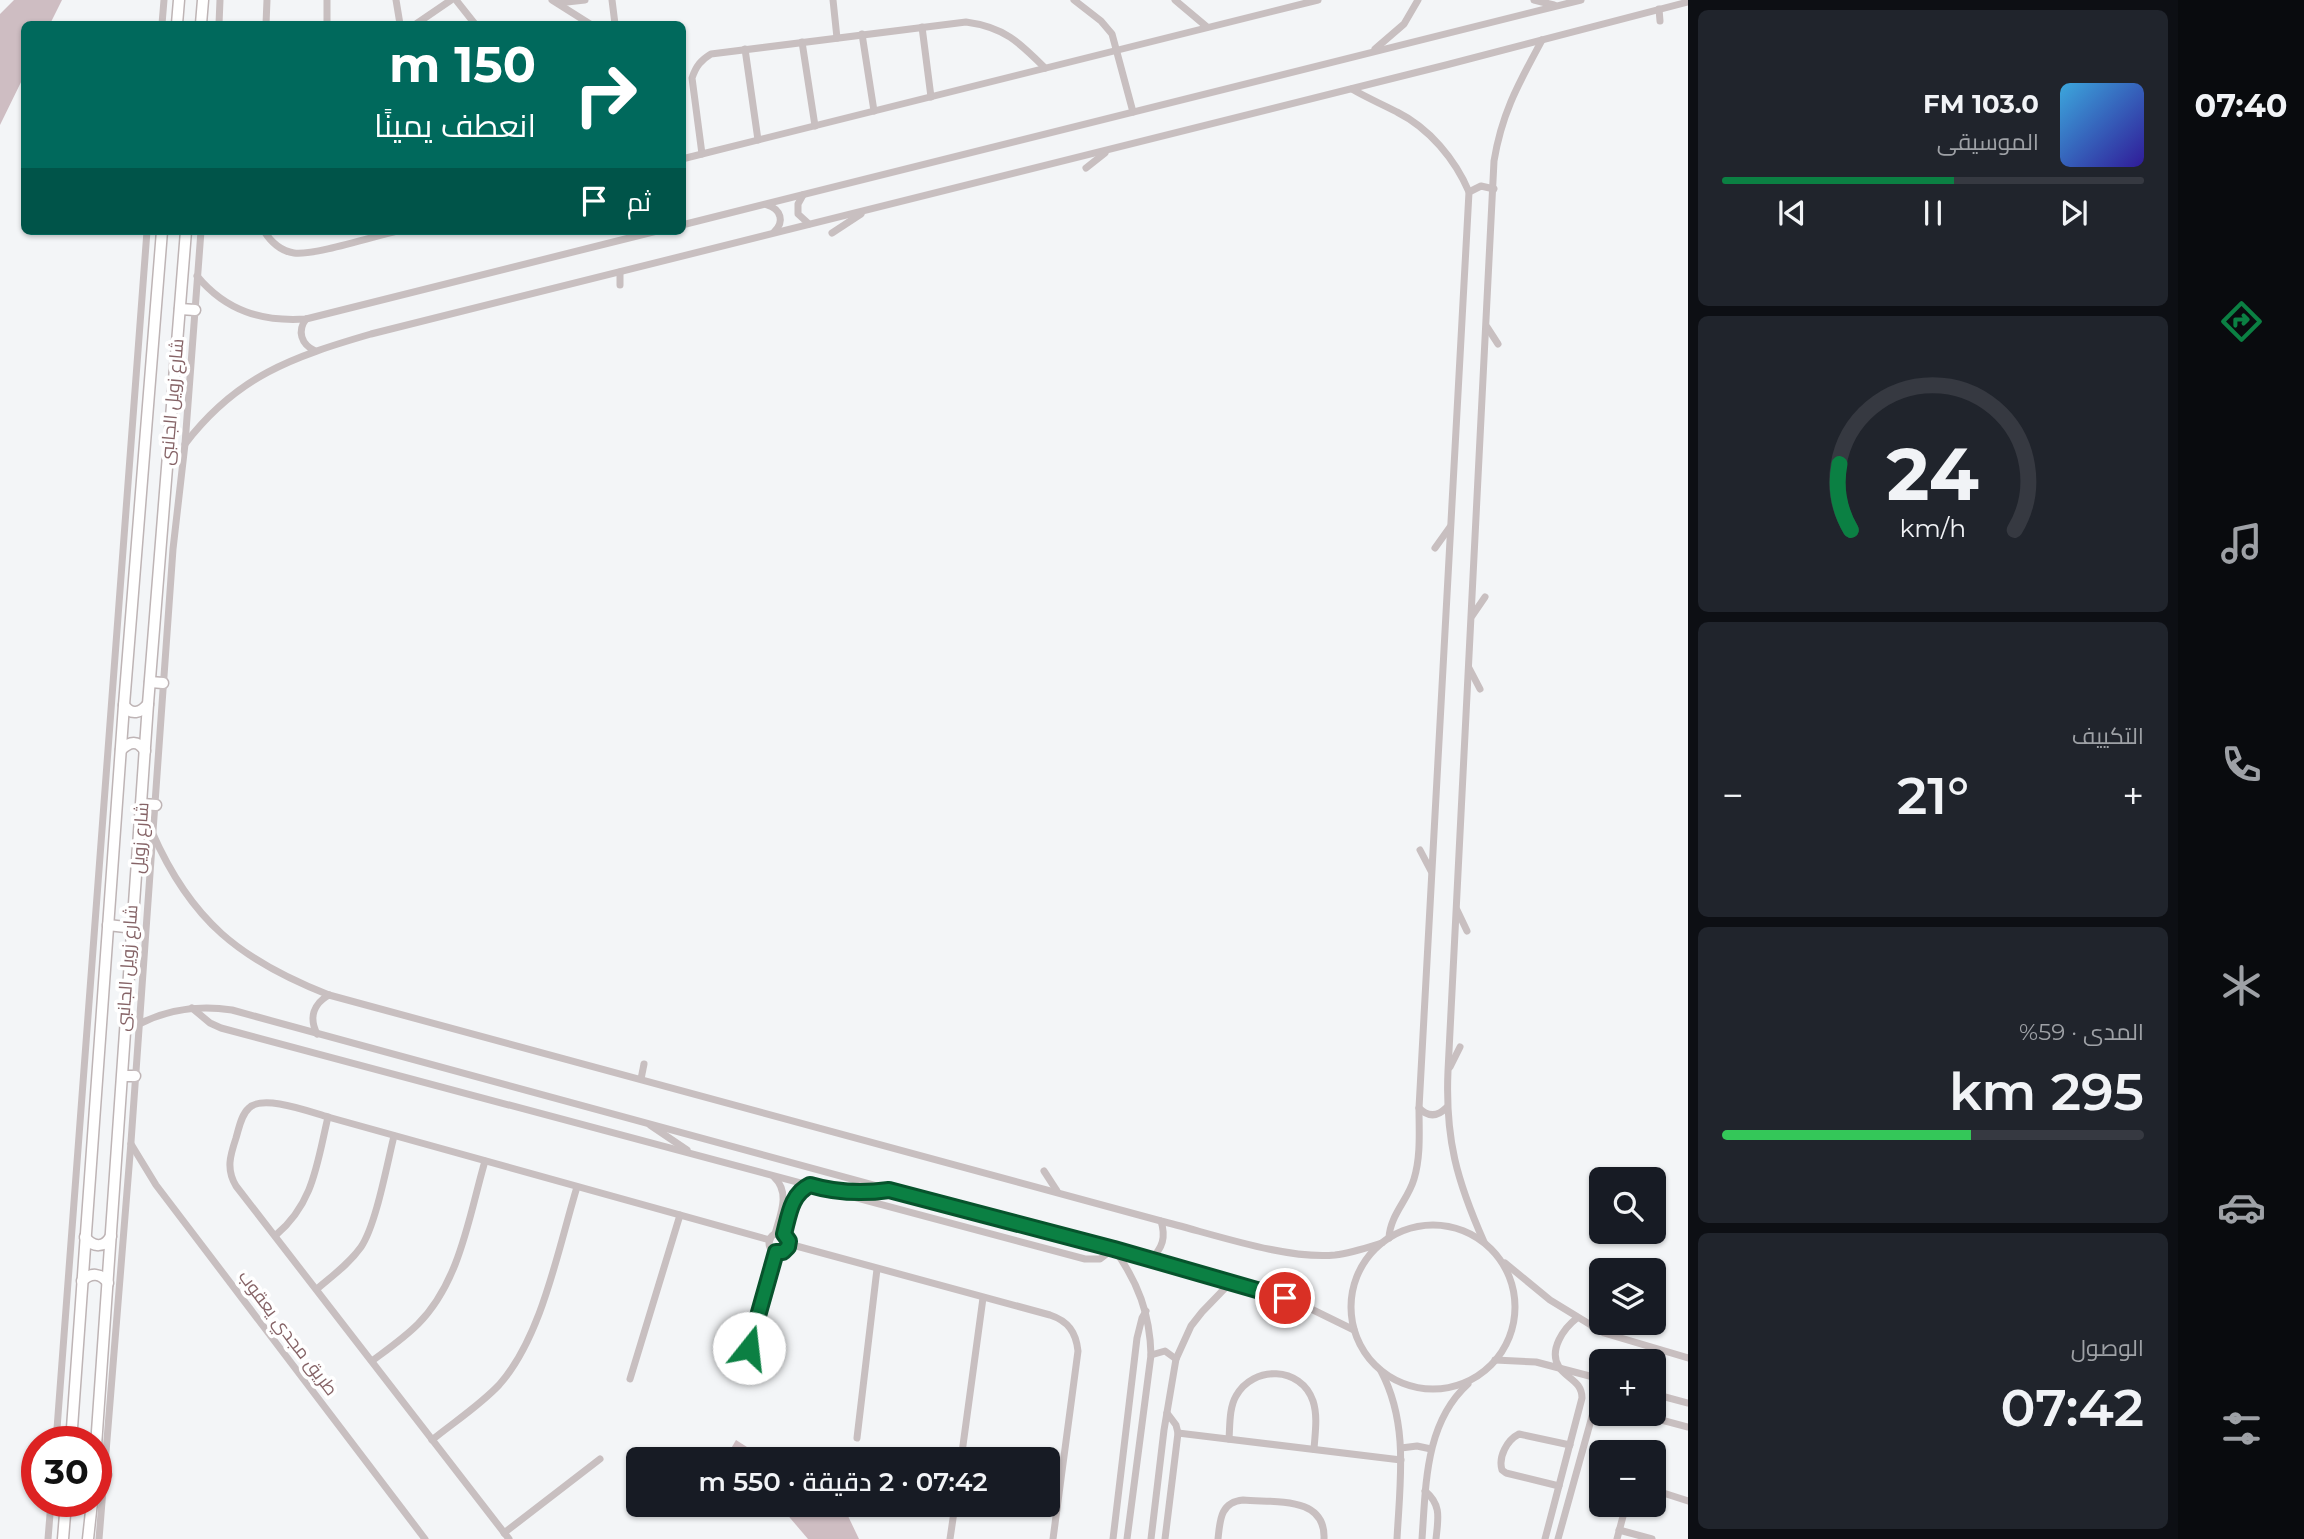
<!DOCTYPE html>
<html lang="ar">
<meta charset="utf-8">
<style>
body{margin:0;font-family:Montserrat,Cairo,sans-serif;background:#20242c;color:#f1f3f6;direction:rtl;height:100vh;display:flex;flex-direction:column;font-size:26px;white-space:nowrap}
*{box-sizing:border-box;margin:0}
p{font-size:23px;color:#9ea1a6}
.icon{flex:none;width:38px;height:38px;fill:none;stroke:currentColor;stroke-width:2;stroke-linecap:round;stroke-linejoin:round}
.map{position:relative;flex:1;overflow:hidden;direction:ltr}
.details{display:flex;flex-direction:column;gap:10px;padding:10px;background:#0d0f14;width:490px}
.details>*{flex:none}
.hud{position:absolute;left:21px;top:21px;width:665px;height:214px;border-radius:10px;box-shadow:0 2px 5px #0004;direction:rtl;background:#00695c;color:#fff;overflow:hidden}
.controls{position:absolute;left:1589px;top:1167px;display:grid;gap:14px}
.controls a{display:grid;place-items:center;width:77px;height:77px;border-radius:10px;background:#171b24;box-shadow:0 2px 5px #0004;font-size:35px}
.speed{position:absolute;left:21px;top:1426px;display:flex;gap:14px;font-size:35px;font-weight:700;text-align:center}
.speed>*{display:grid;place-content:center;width:91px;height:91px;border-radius:50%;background:#171b24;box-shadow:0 2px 5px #0004;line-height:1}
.speed .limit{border:10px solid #d22;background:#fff;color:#111}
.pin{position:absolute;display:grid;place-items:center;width:60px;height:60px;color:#fff;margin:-30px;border:4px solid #fff;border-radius:50%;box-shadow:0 2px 7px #0007}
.me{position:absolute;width:77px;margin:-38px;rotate:16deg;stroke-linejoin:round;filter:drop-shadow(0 0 5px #0008)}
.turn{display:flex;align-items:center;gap:24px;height:147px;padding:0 35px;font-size:32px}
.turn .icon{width:91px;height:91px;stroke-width:2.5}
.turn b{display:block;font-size:49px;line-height:60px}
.then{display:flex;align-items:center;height:66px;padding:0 35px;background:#0003;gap:14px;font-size:26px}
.big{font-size:52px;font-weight:600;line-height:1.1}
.details .tile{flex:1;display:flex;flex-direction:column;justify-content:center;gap:10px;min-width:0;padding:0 24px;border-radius:10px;background:#20242c}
.details .dial{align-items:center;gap:0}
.dial svg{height:182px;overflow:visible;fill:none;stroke:#363941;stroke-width:7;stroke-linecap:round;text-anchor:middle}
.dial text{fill:#f1f3f6;stroke:none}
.song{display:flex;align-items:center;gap:21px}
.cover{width:84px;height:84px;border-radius:10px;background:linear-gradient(135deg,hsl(200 70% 55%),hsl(250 70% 35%))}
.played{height:7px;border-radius:4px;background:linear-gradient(90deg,#0b8043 55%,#363941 55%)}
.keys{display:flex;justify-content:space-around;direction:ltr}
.heat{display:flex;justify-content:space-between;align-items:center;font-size:38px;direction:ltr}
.charge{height:10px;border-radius:5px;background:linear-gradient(90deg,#34c759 59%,#363941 0)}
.trip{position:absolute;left:626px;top:1447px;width:434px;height:70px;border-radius:10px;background:#171b24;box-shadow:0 2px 5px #0004;font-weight:600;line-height:70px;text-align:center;direction:rtl}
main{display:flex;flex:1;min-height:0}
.menu{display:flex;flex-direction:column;width:126px;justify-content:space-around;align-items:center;background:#090b0e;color:#9ea1a6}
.menu .icon{width:49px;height:49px}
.menu .selected{color:#0b8043}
.menu b{font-size:32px;color:#f1f3f6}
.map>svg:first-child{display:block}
.water{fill:#cebdc2}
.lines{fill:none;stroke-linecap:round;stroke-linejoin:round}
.secondary-casing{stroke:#beb4b5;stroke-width:13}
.minor{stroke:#c8bfc0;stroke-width:7}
.secondary{stroke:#fff;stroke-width:10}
.route-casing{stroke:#07532c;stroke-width:18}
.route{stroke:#0b8043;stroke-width:12}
.labels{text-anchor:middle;stroke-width:7;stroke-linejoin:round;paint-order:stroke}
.street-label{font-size:18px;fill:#866467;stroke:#fff}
</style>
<main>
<nav class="menu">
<b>07:40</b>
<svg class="icon selected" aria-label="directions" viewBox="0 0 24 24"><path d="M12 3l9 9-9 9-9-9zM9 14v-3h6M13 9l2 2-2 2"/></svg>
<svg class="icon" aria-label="music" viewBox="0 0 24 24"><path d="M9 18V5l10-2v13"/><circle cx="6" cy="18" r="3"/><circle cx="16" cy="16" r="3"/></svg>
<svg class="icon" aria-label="phone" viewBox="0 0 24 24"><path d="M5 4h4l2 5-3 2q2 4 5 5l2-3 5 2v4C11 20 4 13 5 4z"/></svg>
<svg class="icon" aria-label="climate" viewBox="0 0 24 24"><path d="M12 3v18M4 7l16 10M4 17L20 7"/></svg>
<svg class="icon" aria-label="car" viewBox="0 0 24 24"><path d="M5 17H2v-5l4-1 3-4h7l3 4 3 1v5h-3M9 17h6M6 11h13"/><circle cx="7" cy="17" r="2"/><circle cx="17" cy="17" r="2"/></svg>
<svg class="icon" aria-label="filters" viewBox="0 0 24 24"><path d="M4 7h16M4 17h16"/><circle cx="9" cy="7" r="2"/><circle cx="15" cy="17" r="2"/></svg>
</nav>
<section class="details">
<div class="tile">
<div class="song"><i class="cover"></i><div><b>103.0 FM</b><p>الموسيقى</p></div></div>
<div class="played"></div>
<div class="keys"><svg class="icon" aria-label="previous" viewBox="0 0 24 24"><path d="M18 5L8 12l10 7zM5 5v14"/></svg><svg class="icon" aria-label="pause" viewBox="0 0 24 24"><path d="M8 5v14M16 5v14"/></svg><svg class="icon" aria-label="next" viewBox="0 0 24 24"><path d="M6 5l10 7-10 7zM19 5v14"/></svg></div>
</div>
<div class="tile dial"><svg viewBox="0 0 100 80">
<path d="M14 69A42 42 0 1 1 86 69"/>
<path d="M14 69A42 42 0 0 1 9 40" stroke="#0b8043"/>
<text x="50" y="56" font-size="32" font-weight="700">24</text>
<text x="50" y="72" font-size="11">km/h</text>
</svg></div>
<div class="tile"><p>التكييف</p>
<div class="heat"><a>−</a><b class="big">21°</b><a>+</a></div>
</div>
<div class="tile"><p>المدى · 59%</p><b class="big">295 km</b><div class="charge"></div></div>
<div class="tile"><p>الوصول</p><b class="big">07:42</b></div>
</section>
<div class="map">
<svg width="1688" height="1539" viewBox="0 0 1688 1539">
<rect width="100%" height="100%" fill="#f3f5f7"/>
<g class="water">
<polygon points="14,0 62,0 50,24 24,24 24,76 0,125 0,14"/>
<polygon points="736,1440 758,1454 762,1459 725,1459"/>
<polygon points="779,1505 814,1505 848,1516 859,1539 808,1539"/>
</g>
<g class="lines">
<defs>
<g id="secondary">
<polyline points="177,24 179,0"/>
<polyline points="201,24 203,0"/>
<polyline points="180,309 195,310"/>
<polyline points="150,682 163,683"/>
<path d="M124 705C131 716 141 713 148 704"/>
<path d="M121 750C130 741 138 740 145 751"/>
<polyline points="142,804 156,805"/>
<polyline points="108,925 134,928"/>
<polyline points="123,1076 135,1076"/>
<path d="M85 1237C93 1248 105 1248 111 1236"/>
<path d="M82 1281C91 1272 101 1273 108 1283"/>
<polyline points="71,1442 124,705 162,231"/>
<polyline points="96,1446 148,704 186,231"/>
<polyline points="96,1475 106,1475"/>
<polyline points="63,1539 66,1502"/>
<polyline points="88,1539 92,1502"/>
</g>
</defs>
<use href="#secondary" class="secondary-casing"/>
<g class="minor">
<polyline points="396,0 400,24"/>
<polyline points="456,0 475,24"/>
<polyline points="552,0 590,24"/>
<polyline points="612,0 615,24"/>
<polyline points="833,0 837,38"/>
<polyline points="1074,0 1101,21 1112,34 1133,112"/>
<polyline points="1175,0 1207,27"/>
<polyline points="1534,0 1554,5"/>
<polyline points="558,3 585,0"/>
<polyline points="1659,9 1660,21"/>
<polyline points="162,24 164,0"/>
<polyline points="219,24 220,0"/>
<polyline points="266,24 267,0"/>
<polyline points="327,24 327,0"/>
<polyline points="416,24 451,0"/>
<polyline points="922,27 931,97"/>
<polyline points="862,34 874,111"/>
<polyline points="802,42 815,126"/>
<polyline points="745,49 758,140"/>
<polyline points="1375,49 1404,24 1418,0"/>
<path d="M1352 89C1367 98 1382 104 1397 112 1429 128 1455 159 1469 192L1419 1108C1419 1131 1421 1156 1414 1179 1408 1200 1390 1215 1389 1238"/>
<path d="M702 154 692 78C696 66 701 60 711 54L966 22C1004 27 1019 42 1045 68"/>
<polyline points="682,159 1318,0"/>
<polyline points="1086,168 1105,153"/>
<polyline points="1469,192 1481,186 1494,189"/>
<polyline points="803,195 798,204 798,214 809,224"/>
<path d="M767 205C781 209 785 222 774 232"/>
<polyline points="682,225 1581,0"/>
<path d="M264 231C271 242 280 251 294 253 312 256 375 236 397 231"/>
<polyline points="832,233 861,214"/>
<polyline points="620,272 620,285"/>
<path d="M197 276C226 311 262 322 306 319L657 231"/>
<path d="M306 319C297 331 301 344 315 351"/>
<polyline points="1487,327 1498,344"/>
<path d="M185 444C237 376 292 357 371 334L1446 65 1688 2"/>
<polyline points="1435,548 1450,527"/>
<polyline points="1472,616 1485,597"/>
<polyline points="1469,668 1480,689"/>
<path d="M152 832C191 921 240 960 329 995L1161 1221C1210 1233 1286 1260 1335 1255 1351 1253 1366 1248 1382 1243"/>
<polyline points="1420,850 1431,871"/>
<polyline points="1457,910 1467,931"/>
<polyline points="192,1008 210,1023 221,1028 1085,1259 1100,1259 1113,1249"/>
<path d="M139 1024C169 1009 198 1005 232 1010L1262 1291 1305 1306 1354 1330"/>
<path d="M317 1034C309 1018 313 1004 329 995"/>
<polyline points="1450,1067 1460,1047"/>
<polyline points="641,1079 644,1064"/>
<path d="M1419 1108C1428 1117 1437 1117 1446 1108"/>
<polyline points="650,1125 687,1150"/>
<polyline points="131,1144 156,1185 425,1539"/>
<polyline points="1044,1171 1057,1191"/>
<path d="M774 1177C791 1193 780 1215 775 1234"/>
<polyline points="851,1193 884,1191"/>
<circle cx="1433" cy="1307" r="82"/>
<circle cx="779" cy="1243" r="10"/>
<path d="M784 1234C789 1215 790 1194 810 1185"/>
<path d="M276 1235C314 1203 317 1163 328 1117"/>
<path d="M1484 1242C1457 1181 1445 1139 1448 1071L1494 161C1502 112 1519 83 1542 40"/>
<path d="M789 1244 1050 1315C1068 1321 1076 1332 1078 1351L1053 1539"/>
<path d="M1114 1249C1138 1282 1150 1314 1151 1355L1127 1539"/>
<path d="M1150 1260C1163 1248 1166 1237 1161 1221"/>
<polyline points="1505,1263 1550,1300 1604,1333 1688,1358"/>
<path d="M317 1289C332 1276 349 1264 361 1247 376 1225 387 1164 394 1136"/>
<polyline points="1151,1355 1165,1351 1176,1359"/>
<polyline points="1495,1360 1536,1362 1601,1379"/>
<path d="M372 1361C388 1349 404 1338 418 1324 460 1282 469 1216 485 1161"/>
<polyline points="743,1371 776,1252"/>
<path d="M1381 1371C1409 1424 1400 1481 1397 1539"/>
<polyline points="630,1379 680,1215"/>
<polyline points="1654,1394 1688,1403"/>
<polyline points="1639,1414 1688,1427"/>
<polyline points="1178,1433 1401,1460"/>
<polyline points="857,1438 877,1269"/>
<path d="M1229 1439C1230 1426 1229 1408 1236 1396 1253 1365 1301 1366 1313 1401 1318 1416 1315 1434 1314 1449"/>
<path d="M432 1440C454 1422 479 1406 499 1385 542 1337 558 1249 577 1187"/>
<polyline points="56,1442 147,231"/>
<polyline points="1401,1448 1417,1446 1431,1449"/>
<polyline points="961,1460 983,1298"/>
<path d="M1559 1486 1506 1473 1502 1470C1498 1457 1507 1440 1519 1434L1570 1445"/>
<polyline points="1654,1490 1688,1501"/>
<path d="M1425 1491C1442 1505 1438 1519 1436 1539"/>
<polyline points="1619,1530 1652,1539"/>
<polyline points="504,1533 600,1459"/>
<polyline points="48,1539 51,1502"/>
<polyline points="99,1539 131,1142 173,549 185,444 201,231"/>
<path d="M509 1539 236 1186C226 1169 230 1156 236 1138 239 1128 241 1115 249 1108 263 1094 310 1112 328 1117L770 1240"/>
<polyline points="950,1539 955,1505"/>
<polyline points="1113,1539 1137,1338 1142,1318 1146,1311"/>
<polyline points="1151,1539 1164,1430 1176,1359 1191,1326 1202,1312 1230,1283"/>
<polyline points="1165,1539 1178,1433 1176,1425 1167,1413"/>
<path d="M1218 1539C1220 1521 1220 1502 1243 1500 1274 1503 1326 1495 1324 1539"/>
<path d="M1422 1539C1426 1484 1425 1423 1468 1384"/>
<path d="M1545 1539 1582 1398C1582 1381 1567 1379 1559 1367 1548 1350 1564 1328 1577 1318"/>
<polyline points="1558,1539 1596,1402"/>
<polyline points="1617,1539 1626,1505"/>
</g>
<use href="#secondary" class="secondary"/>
</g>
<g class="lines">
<defs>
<path id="route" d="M749 1348 776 1252H783L788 1247 789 1241 784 1234C789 1215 791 1194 810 1185 837 1193 861 1194 889 1190L1114 1249 1285 1298"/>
</defs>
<use href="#route" class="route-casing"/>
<use href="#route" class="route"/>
</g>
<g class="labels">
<g class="street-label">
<text transform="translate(172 402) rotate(-85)" y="6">شارع زويل الجانبى</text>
<text transform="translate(140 838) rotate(-86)" y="6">شارع زويل</text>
<text transform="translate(127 968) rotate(-86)" y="6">شارع زويل الجانبى</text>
<text transform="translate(288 1333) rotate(53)" y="6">طريق مجدي يعقوب</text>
</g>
</g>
</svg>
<div class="controls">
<a><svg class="icon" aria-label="search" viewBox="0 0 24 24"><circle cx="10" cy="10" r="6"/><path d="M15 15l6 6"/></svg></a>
<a><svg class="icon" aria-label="layers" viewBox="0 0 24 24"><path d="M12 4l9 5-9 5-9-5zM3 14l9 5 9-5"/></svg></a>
<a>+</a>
<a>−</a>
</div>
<div class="speed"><div class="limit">30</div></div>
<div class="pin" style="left:1285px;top:1298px;background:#d93025"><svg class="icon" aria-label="arrive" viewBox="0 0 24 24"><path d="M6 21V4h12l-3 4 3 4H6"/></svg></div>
<svg class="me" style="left:749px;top:1348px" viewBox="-20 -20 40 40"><circle r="19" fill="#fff"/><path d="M0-13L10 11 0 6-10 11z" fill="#0b8043"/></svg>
<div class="trip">07:42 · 2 دقيقة · 550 m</div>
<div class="hud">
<div class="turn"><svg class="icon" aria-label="right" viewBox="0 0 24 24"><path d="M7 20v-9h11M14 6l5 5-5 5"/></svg><div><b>150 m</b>انعطف يمينًا</div></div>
<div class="then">ثم<svg class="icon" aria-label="arrive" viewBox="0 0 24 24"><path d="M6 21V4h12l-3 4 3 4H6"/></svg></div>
</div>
</div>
</main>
